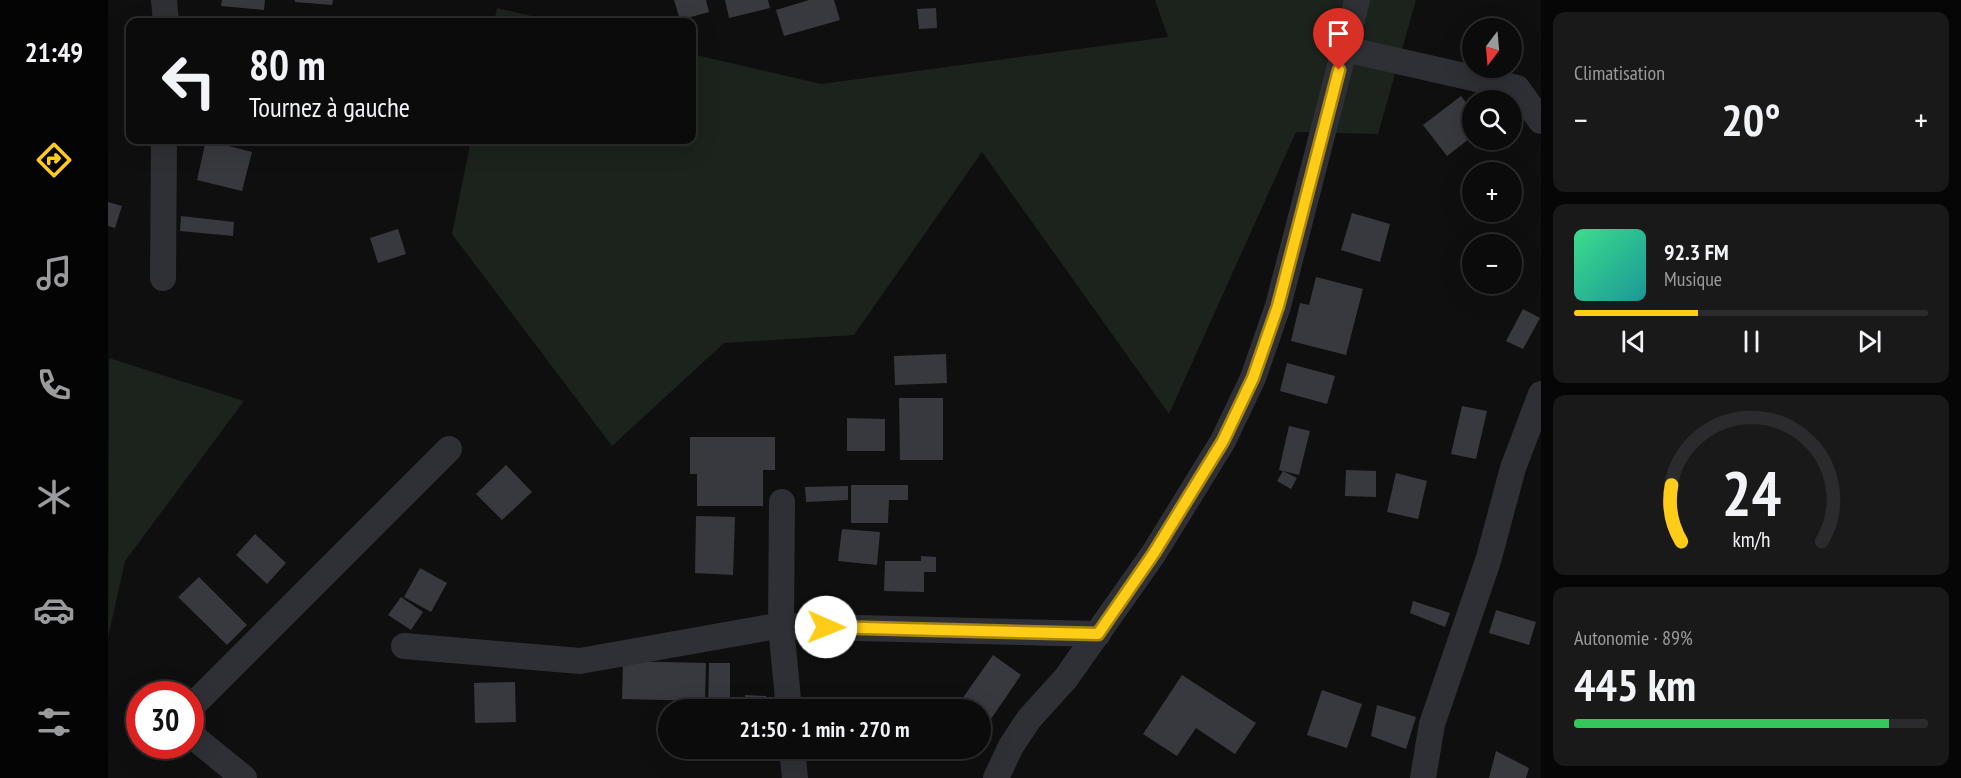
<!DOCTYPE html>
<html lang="fr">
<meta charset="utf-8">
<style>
body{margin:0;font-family:"PT Sans Narrow",sans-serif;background:#19191a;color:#f1f3f6;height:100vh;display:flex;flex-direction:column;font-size:22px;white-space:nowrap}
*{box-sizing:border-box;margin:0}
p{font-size:20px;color:#9a9b9d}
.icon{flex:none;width:33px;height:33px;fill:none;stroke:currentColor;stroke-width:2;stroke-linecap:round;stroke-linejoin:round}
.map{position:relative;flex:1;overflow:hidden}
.details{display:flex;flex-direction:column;gap:12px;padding:12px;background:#060607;width:420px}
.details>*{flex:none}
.banner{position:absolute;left:18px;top:18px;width:570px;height:126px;border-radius:12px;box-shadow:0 6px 24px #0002,0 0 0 2px #2b2b2d;background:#0b0b0c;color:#f1f3f6;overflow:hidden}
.needle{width:39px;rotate:196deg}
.fabs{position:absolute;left:1354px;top:18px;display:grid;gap:12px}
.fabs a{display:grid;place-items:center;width:60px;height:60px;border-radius:50%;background:#0b0b0c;box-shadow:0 6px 24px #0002,0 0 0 2px #2b2b2d;font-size:30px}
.speed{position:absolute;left:18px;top:681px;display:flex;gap:12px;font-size:30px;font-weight:700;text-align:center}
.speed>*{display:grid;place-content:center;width:78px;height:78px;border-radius:50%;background:#0b0b0c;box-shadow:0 6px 24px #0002,0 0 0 2px #2b2b2d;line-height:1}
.speed .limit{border:9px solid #d22;background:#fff;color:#111}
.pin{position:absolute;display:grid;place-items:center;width:51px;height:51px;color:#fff;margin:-62px -26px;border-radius:50% 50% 50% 0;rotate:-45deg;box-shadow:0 0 6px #0007}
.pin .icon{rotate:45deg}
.me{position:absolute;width:66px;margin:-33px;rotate:91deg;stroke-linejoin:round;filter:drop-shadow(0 0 4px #0008)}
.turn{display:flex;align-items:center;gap:21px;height:126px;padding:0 24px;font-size:27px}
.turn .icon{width:78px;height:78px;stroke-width:2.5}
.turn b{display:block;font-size:42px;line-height:51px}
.big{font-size:45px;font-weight:600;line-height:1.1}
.details .widget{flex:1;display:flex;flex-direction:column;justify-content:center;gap:9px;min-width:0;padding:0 21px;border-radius:12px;background:#19191a}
.details .dial{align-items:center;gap:0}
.dial svg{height:156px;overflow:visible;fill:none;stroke:#2b2b2d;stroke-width:7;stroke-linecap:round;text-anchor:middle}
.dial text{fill:#f1f3f6;stroke:none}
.song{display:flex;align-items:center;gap:18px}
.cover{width:72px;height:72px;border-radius:9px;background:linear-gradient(135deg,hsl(150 70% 55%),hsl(180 70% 35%))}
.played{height:6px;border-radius:3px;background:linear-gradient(90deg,#ffcc18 35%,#2b2b2d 35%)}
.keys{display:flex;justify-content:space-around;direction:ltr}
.heat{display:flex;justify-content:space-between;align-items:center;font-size:33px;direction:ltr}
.charge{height:9px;border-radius:4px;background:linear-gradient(90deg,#34c759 89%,#2b2b2d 0)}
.trip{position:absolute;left:550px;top:699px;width:333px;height:60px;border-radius:30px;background:#0b0b0c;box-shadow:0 6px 24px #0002,0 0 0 2px #2b2b2d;font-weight:600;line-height:60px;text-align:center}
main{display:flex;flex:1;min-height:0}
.menu{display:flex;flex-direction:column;width:108px;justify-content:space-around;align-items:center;background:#040405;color:#9a9b9d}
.menu .icon{width:42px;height:42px}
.menu .active{color:#ffcc18}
.menu b{font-size:27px;color:#f1f3f6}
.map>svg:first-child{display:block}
.green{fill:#1b231c}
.building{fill:#38393e}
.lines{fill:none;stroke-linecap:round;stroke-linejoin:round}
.street{stroke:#2f3035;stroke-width:26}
.route-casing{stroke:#a68510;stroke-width:15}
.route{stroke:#ffcc18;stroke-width:10}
</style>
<main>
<nav class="menu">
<b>21:49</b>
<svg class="icon active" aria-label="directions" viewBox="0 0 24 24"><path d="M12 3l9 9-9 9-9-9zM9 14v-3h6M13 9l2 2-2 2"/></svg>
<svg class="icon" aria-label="music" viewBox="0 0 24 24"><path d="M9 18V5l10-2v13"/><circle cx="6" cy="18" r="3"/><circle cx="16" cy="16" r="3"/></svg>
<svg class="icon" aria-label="phone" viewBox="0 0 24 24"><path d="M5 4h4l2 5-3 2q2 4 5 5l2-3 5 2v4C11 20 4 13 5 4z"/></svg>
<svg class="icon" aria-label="climate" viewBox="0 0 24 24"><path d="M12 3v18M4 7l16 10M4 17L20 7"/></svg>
<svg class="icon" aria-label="car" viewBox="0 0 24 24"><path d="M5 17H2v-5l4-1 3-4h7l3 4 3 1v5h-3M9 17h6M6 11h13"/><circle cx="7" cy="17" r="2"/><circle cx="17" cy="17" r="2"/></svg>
<svg class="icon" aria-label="filters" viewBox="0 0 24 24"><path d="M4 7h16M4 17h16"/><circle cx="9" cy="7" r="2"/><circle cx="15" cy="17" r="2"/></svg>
</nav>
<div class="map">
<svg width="1433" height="778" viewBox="0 0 1433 778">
<rect width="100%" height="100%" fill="#0f0f10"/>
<g class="green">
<polygon points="1047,0 1308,0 1270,134 1188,132 1061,414 874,152 746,335 616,343 504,446 344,234 363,140 584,140 584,54 713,84 1060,37"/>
<polygon points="389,8 449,22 386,22"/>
<polygon points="1,358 136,401 17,561 0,638"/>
</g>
<g class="building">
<polygon points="114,0 157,0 156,10 113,6"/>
<polygon points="187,0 225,0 224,5 187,2"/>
<polygon points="566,0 598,0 601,12 572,20"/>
<polygon points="617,0 660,0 662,8 621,18"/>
<polygon points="701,0 726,0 732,20 676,36 668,10"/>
<polygon points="828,8 829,28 811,29 809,9"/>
<polygon points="94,18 113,21 113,22 93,22"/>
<polygon points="1353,96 1365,112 1365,136 1339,156 1315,125"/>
<polygon points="98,140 144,152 134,191 89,180"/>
<polygon points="0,202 14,206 7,228 0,226"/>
<polygon points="1244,213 1282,224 1272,262 1233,250"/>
<polygon points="73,216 126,222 125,236 72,231"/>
<polygon points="290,229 298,254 270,263 262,238"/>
<polygon points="1208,277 1255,289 1238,355 1183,341 1192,303 1201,305"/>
<polygon points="1415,309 1432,318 1415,349 1398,341"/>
<polygon points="838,354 839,383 787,385 786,356"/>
<polygon points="1179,363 1227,376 1219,404 1172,391"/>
<polygon points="791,398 835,398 835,460 792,460"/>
<polygon points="1354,406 1379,411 1368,459 1343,454"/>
<polygon points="739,418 777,419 777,451 739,451"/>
<polygon points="1181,426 1202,431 1191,475 1171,470"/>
<polygon points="582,437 667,437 667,470 655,470 655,506 589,506 589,474 582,474"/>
<polygon points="398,465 424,492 394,520 368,494"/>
<polygon points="1238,470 1268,471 1268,497 1237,496"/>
<polygon points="1175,471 1189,478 1183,489 1169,481"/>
<polygon points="1288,473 1319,481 1310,519 1279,512"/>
<polygon points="743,485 800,485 800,500 781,500 780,523 743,523"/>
<polygon points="740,486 740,500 698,502 697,487"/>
<polygon points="588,516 627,517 625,575 587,573"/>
<polygon points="734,529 772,532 769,565 730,561"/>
<polygon points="147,534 178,563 159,584 128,555"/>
<polygon points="813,556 828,557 828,572 816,572 816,592 776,591 777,561 813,561"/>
<polygon points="312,568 339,583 323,612 296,597"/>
<polygon points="91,577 139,625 119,645 70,597"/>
<polygon points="293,597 315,612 303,630 280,615"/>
<polygon points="1305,601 1342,613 1337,627 1302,613"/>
<polygon points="1388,610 1428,622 1421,645 1381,633"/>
<polygon points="885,655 913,675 883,719 873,712 873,710 869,710 854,699"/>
<polygon points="515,661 598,663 597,701 514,699"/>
<polygon points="601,663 622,663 622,710 600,710"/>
<polygon points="1074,675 1148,723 1127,754 1088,728 1069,756 1035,734"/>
<polygon points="407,682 408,722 367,723 366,683"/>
<polygon points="1214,690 1254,704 1239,748 1199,735"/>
<polygon points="637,695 658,696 658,710 637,710"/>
<polygon points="1269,705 1308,717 1298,749 1263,736"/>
<polygon points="1388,751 1421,768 1418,778 1381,778"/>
</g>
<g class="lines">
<g class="street">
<polyline points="56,0 58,22"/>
<polyline points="1237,49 1409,88 1433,121"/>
<polyline points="55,278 56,140"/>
<polyline points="674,502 673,626 681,710"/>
<polyline points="296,646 472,661 669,626 990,634"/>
<polyline points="82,708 341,449"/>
<polyline points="82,728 88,739 136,778"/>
<polyline points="684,748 687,778"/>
<polyline points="888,778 903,746 921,719 958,678 1046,553 1115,441 1145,378 1170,306 1249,0"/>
<polyline points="1315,778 1324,724 1380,561 1405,468 1433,394"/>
</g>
</g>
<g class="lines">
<defs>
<polyline id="route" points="718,627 990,634 1046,553 1115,441 1145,378 1170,306 1231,70"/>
</defs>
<use href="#route" class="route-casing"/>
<use href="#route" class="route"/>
</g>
</svg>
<div class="fabs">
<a><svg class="needle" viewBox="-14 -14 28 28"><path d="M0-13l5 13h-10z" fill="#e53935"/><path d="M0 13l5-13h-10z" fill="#9a9b9d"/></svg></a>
<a><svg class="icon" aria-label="search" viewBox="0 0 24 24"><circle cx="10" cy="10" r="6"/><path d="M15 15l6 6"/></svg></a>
<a>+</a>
<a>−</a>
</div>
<div class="speed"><div class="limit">30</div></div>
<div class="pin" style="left:1231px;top:70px;background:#d93025"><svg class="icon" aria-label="arrive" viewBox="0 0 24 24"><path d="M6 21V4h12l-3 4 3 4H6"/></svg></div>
<svg class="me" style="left:718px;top:627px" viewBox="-20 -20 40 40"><circle r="19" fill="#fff"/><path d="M0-13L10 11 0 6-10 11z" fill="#ffcc18"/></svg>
<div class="trip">21:50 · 1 min · 270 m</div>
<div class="banner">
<div class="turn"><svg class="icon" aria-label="left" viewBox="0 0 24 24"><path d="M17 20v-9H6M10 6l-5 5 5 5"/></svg><div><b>80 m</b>Tournez à gauche</div></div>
</div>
</div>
<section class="details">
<div class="widget"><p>Climatisation</p>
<div class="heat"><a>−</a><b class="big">20°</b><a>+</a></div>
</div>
<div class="widget">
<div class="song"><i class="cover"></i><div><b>92.3 FM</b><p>Musique</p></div></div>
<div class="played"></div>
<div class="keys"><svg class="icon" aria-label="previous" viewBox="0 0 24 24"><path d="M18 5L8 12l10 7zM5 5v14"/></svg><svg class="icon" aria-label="pause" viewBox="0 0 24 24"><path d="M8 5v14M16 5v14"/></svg><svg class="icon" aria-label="next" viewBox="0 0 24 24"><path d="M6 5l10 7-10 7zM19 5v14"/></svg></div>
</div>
<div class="widget dial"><svg viewBox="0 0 100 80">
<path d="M14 69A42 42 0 1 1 86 69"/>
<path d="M14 69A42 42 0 0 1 9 40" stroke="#ffcc18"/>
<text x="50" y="56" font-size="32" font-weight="700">24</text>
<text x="50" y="72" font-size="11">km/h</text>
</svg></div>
<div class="widget"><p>Autonomie · 89%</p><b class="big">445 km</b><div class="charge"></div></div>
</section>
</main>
